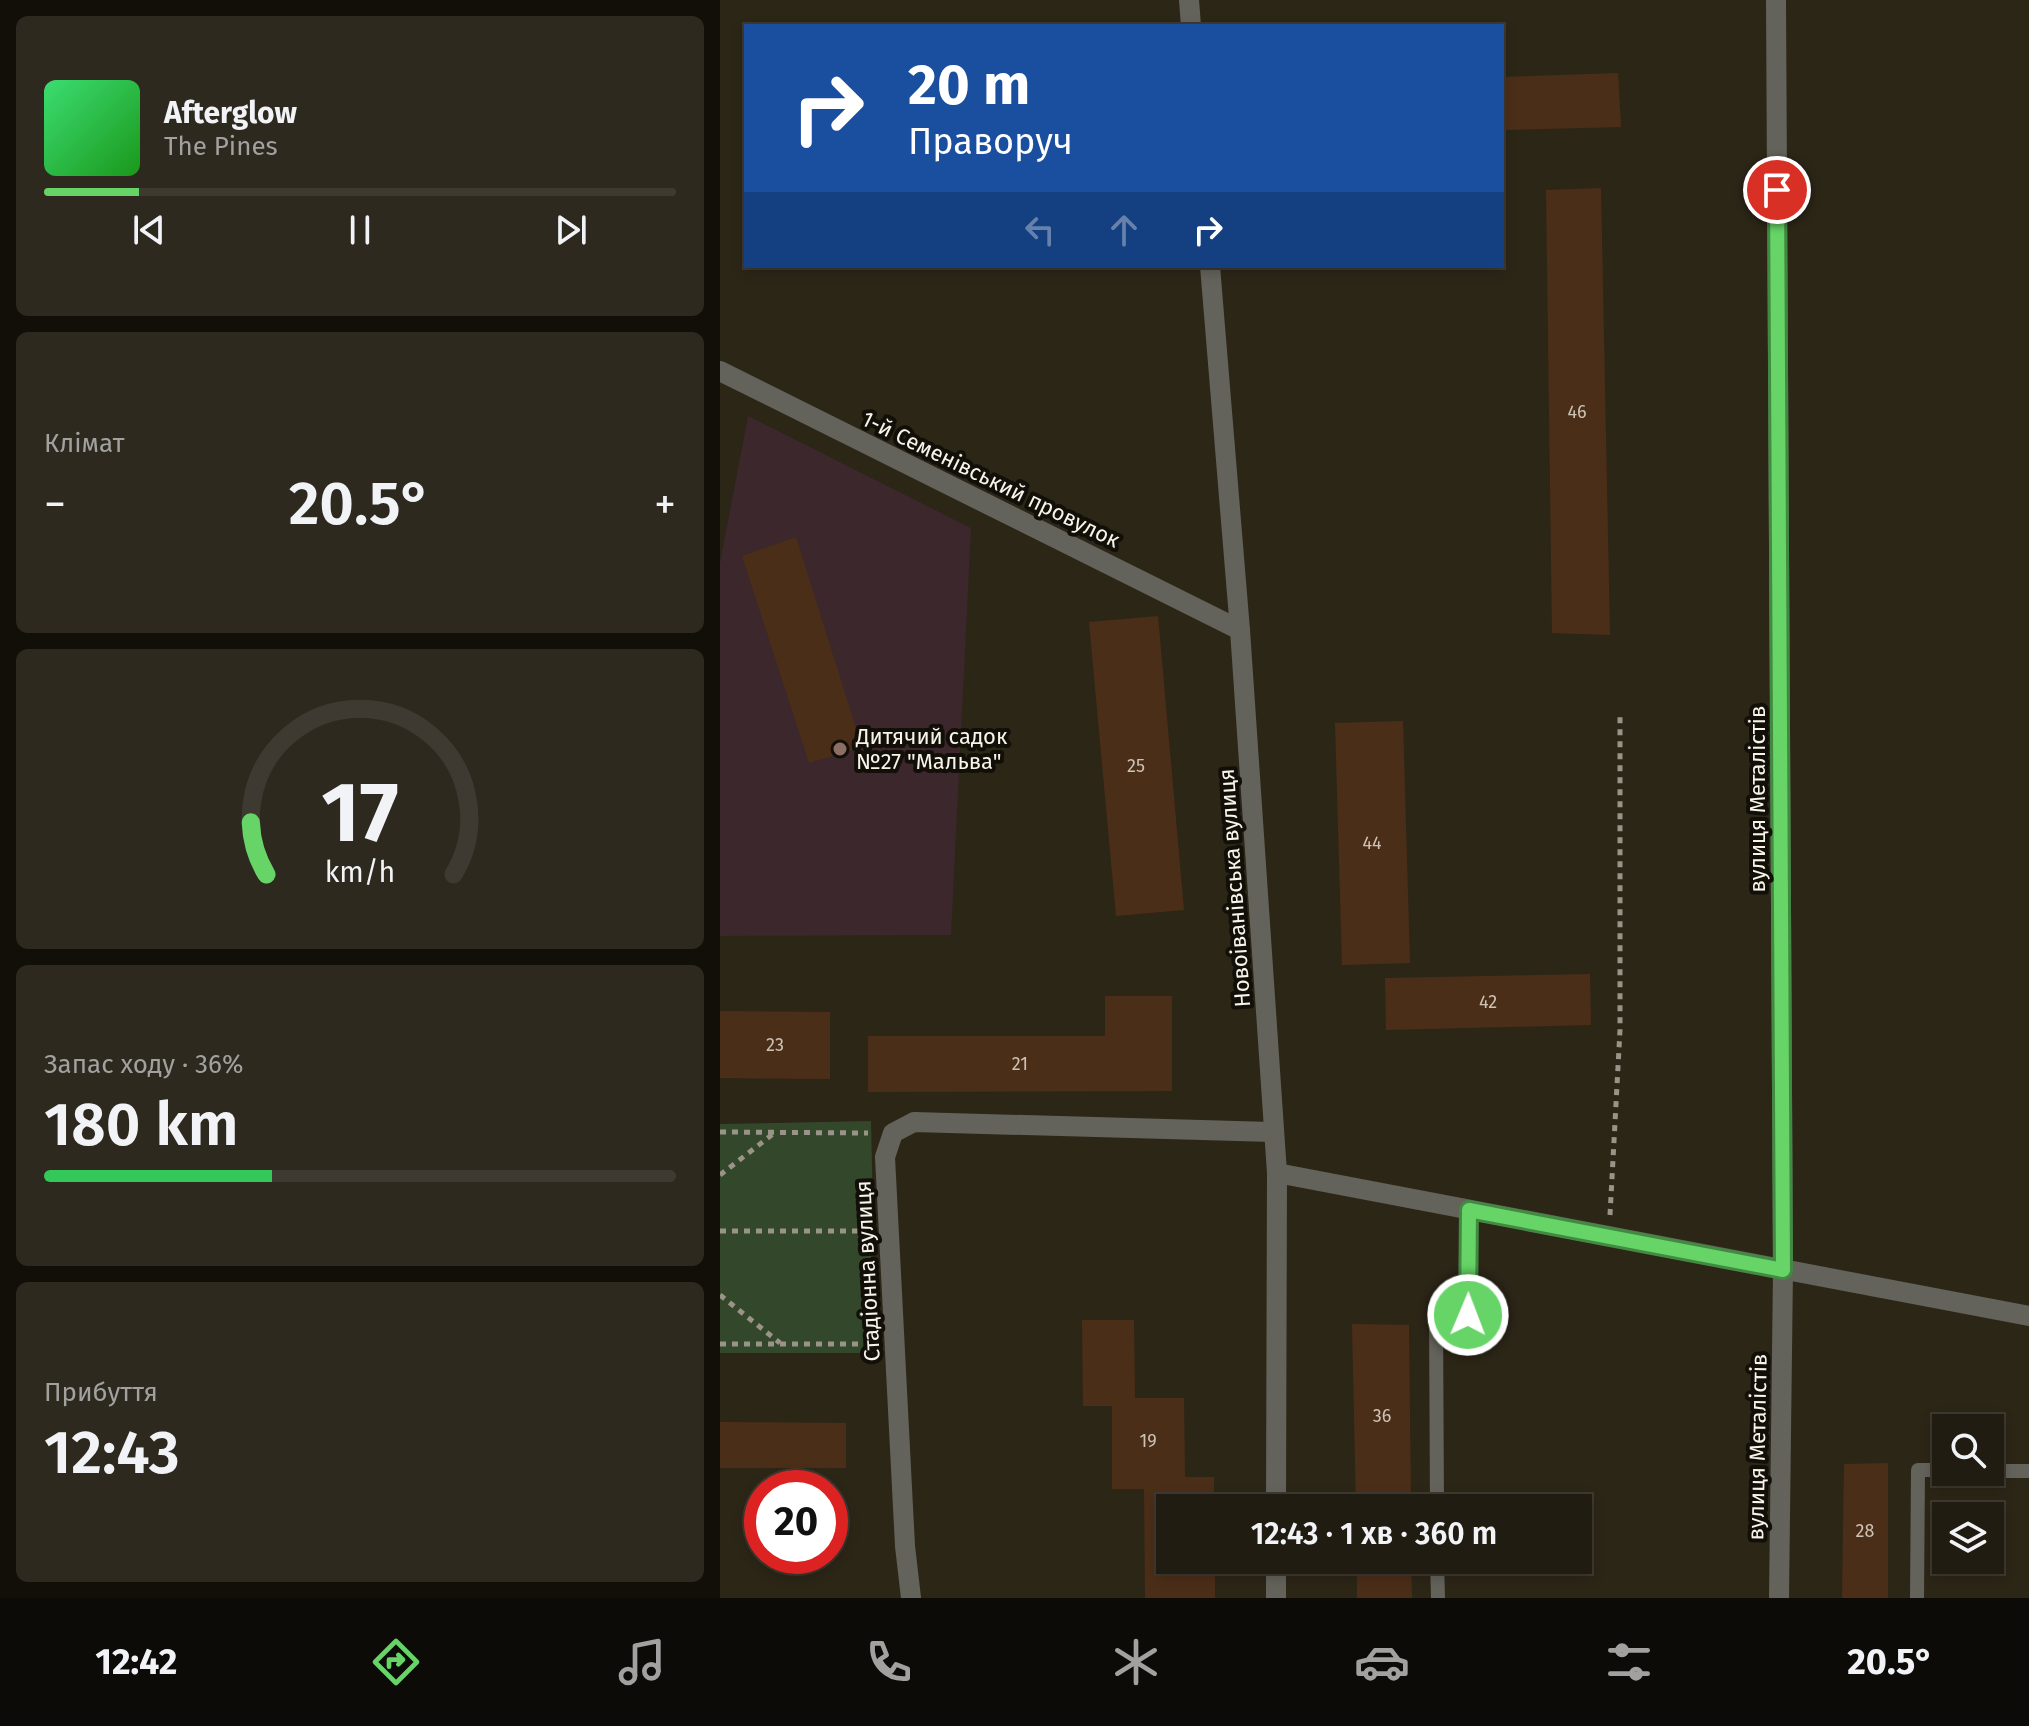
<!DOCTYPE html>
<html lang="uk">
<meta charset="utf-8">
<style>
body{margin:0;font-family:"Fira Sans",sans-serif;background:#2d291f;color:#f1f3f6;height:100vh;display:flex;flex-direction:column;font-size:30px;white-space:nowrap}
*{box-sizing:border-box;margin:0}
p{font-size:26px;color:#a2a19f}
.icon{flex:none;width:44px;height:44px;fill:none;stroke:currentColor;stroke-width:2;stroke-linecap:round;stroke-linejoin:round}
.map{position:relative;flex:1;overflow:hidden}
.side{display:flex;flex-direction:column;gap:16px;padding:16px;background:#120f09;width:720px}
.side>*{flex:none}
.top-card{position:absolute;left:24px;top:24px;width:760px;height:244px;border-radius:0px;box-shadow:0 4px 12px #0003,0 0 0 2px #3e3a31;background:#1a4fa0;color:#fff;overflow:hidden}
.buttons{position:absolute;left:1212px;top:1414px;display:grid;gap:16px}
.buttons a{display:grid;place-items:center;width:72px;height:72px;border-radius:0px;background:#211c11;box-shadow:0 4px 12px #0003,0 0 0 2px #3e3a31;font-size:40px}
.speed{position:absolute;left:24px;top:1470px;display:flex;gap:16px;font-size:40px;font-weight:700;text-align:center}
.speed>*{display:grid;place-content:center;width:104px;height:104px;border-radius:50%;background:#211c11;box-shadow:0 4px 12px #0003,0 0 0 2px #3e3a31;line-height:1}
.speed .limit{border:12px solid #d22;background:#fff;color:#111}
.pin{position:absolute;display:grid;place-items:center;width:68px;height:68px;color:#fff;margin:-34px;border:4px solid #fff;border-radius:50%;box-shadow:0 2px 8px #0007}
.me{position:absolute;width:88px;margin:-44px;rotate:1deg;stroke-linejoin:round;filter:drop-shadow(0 0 6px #0008)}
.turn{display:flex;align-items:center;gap:28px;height:168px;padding:0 32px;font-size:36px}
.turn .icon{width:104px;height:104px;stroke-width:2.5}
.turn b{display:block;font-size:56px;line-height:68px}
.lanes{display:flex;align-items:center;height:76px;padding:0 32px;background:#0003;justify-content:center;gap:40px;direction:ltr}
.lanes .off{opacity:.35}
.big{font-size:60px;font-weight:600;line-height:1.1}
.side .tile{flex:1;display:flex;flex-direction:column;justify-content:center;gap:12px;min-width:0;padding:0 28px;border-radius:12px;background:#2d291f}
.side .dial{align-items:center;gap:0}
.dial svg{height:208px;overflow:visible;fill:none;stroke:#3e3a31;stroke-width:7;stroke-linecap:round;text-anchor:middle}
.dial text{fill:#f1f3f6;stroke:none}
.song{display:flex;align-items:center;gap:24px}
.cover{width:96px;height:96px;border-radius:12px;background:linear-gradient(135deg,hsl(140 70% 55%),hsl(120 70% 35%))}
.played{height:8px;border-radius:4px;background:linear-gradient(90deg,#66d466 15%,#3e3a31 15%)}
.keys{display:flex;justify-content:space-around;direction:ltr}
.heat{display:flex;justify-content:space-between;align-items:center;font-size:44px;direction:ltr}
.charge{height:12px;border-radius:6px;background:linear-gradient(90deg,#34c759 36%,#3e3a31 0)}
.trip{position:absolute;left:436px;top:1494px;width:436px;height:80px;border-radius:0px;background:#211c11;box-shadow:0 4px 12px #0003,0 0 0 2px #3e3a31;font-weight:600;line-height:80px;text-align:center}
.tabs{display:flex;height:128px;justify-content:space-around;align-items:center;background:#0d0b07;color:#a2a19f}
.tabs .icon{width:56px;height:56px}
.tabs .current{color:#66d466}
.tabs b{font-size:36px;color:#f1f3f6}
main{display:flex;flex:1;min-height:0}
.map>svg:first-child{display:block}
.education{fill:#3b272c}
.green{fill:#33472b}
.building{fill:#4b2e18}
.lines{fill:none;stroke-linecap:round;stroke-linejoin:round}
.path{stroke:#999487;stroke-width:5;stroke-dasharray:6 6;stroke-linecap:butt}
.lane{stroke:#63635b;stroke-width:14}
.street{stroke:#63635b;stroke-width:20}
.route-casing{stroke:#428a42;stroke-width:20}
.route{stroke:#66d466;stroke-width:14}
.education-dot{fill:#8d6e63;stroke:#120f09;stroke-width:3}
.labels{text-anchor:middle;stroke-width:8;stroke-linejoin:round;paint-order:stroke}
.number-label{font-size:18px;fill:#cdc2b6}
.street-label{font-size:22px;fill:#f8f4ea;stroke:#120f09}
.poi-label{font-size:22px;fill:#f8f4ea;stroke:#120f09;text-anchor:start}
</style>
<main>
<section class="side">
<div class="tile">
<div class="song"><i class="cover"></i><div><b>Afterglow</b><p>The Pines</p></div></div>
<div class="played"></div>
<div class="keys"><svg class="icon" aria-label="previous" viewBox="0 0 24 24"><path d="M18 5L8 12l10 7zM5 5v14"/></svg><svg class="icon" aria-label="pause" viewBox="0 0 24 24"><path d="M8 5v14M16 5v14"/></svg><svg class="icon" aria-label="next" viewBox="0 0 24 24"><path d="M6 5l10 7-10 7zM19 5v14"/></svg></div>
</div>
<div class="tile"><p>Клімат</p>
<div class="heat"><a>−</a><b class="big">20.5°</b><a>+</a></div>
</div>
<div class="tile dial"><svg viewBox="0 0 100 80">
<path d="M14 69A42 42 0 1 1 86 69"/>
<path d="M14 69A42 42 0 0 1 8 49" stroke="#66d466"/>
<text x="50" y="56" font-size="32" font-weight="700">17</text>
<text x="50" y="72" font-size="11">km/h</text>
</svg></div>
<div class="tile"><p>Запас ходу · 36%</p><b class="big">180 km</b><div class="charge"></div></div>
<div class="tile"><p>Прибуття</p><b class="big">12:43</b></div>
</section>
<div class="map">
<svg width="1309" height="1598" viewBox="0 0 1309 1598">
<rect width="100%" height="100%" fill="#2c2617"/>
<polygon class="education" points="28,416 251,528 231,935 0,936 0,563"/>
<polygon class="green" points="151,1121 156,1353 0,1353 0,1124"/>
<g class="building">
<polygon points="898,73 901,127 782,130 782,77"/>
<polygon points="881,188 890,635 832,633 826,190"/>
<polygon points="76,537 142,747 89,763 22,556"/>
<polygon points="438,616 464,910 396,916 369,622"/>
<polygon points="683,721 690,963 622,965 615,723"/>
<polygon points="870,974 871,1025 666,1030 665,978"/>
<polygon points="385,996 452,996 452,1091 148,1092 148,1036 385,1036"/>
<polygon points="0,1011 110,1012 110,1079 0,1078"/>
<polygon points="362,1320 414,1320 415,1398 464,1398 465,1477 494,1477 494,1508 450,1508 450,1560 495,1560 495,1598 425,1598 424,1489 392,1489 392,1406 363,1406"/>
<polygon points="632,1324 689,1325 691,1508 636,1508"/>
<polygon points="0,1422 126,1423 126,1468 0,1468"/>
<polygon points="1168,1463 1168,1598 1122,1598 1124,1464"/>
<polygon points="637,1560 691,1560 692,1598 637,1598"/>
</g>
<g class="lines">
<g class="path">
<polyline points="0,1132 148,1133"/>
<polyline points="0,1175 53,1134"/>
<polyline points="890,1215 900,1030 900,717"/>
<polyline points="0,1231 147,1231"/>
<polyline points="0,1295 60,1343"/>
<polyline points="0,1344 154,1344"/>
</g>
<g class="lane">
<polyline points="1270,1471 1309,1471"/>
<polyline points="717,1508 716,1315 748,1315 749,1210"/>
<polyline points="717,1560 718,1598"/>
<polyline points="1197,1598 1198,1470 1226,1470"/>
</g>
<g class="street">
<polyline points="469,0 471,26"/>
<polyline points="1056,0 1063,1270 1059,1598"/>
<polyline points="490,266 520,630 557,1173 556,1508"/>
<polyline points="0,371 520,630"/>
<polyline points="557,1173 1309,1316"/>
<polyline points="191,1598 185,1546 165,1157 173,1133 194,1122 554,1132"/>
<polyline points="556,1598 556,1560"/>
</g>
</g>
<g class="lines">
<defs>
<polyline id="route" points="748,1315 749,1210 1063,1270 1057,190"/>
</defs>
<use href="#route" class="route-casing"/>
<use href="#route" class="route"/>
</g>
<circle class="education-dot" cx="120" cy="749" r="8"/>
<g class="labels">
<g class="number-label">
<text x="857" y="418">46</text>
<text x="416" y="772">25</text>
<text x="652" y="849">44</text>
<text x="768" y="1008">42</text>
<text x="55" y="1051">23</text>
<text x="300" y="1070">21</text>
<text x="662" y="1422">36</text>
<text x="428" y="1447">19</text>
<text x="1145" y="1537">28</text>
</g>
<g class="street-label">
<text transform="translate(271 479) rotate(26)" y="8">1-й Семенівський провулок</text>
<text transform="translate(1037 799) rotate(-90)" y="8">вулиця Металістів</text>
<text transform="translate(514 888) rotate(-94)" y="8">Новоіванівська вулиця</text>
<text transform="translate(147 1271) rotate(-93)" y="8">Стадіонна вулиця</text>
<text transform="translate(1037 1447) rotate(-89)" y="8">вулиця Металістів</text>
</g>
<g class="poi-label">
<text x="136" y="744">Дитячий садок<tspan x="136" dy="25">№27 "Мальва"</tspan></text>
</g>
</g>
</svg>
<div class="buttons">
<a><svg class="icon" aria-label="search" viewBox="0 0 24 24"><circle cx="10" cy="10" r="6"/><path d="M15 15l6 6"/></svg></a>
<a><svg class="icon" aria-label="layers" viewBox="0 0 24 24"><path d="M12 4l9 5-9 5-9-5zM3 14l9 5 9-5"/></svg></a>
</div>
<div class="speed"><div class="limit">20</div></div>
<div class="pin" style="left:1057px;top:190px;background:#d93025"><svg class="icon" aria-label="arrive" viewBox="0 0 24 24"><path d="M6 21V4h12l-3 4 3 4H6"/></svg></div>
<svg class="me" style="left:748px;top:1315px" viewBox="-20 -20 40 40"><circle r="17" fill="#66d466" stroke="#fff" stroke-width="3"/><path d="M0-11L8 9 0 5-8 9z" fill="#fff"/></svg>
<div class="trip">12:43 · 1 хв · 360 m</div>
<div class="top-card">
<div class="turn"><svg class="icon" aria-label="right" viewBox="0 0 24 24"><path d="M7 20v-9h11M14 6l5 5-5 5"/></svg><div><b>20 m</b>Праворуч</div></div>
<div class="lanes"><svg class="icon off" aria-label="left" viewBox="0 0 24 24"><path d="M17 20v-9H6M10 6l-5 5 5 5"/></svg><svg class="icon off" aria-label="ahead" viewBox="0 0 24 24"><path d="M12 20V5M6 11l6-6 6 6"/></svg><svg class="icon" aria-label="right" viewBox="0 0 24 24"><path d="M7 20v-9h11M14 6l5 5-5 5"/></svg></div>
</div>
</div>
</main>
<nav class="tabs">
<b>12:42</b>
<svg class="icon current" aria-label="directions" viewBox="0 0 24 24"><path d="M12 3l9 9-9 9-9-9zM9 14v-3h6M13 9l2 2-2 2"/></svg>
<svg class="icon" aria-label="music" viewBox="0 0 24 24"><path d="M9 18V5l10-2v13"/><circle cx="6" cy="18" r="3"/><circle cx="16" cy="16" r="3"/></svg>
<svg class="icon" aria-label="phone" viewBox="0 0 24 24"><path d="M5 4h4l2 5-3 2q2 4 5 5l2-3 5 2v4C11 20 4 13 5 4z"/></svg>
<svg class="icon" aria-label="climate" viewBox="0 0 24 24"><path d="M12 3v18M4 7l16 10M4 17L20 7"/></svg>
<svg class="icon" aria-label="car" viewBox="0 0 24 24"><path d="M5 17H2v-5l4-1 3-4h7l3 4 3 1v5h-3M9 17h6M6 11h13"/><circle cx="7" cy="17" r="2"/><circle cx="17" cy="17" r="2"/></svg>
<svg class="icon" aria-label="filters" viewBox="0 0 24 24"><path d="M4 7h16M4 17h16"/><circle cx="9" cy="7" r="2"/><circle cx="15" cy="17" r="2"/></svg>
<b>20.5°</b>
</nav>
